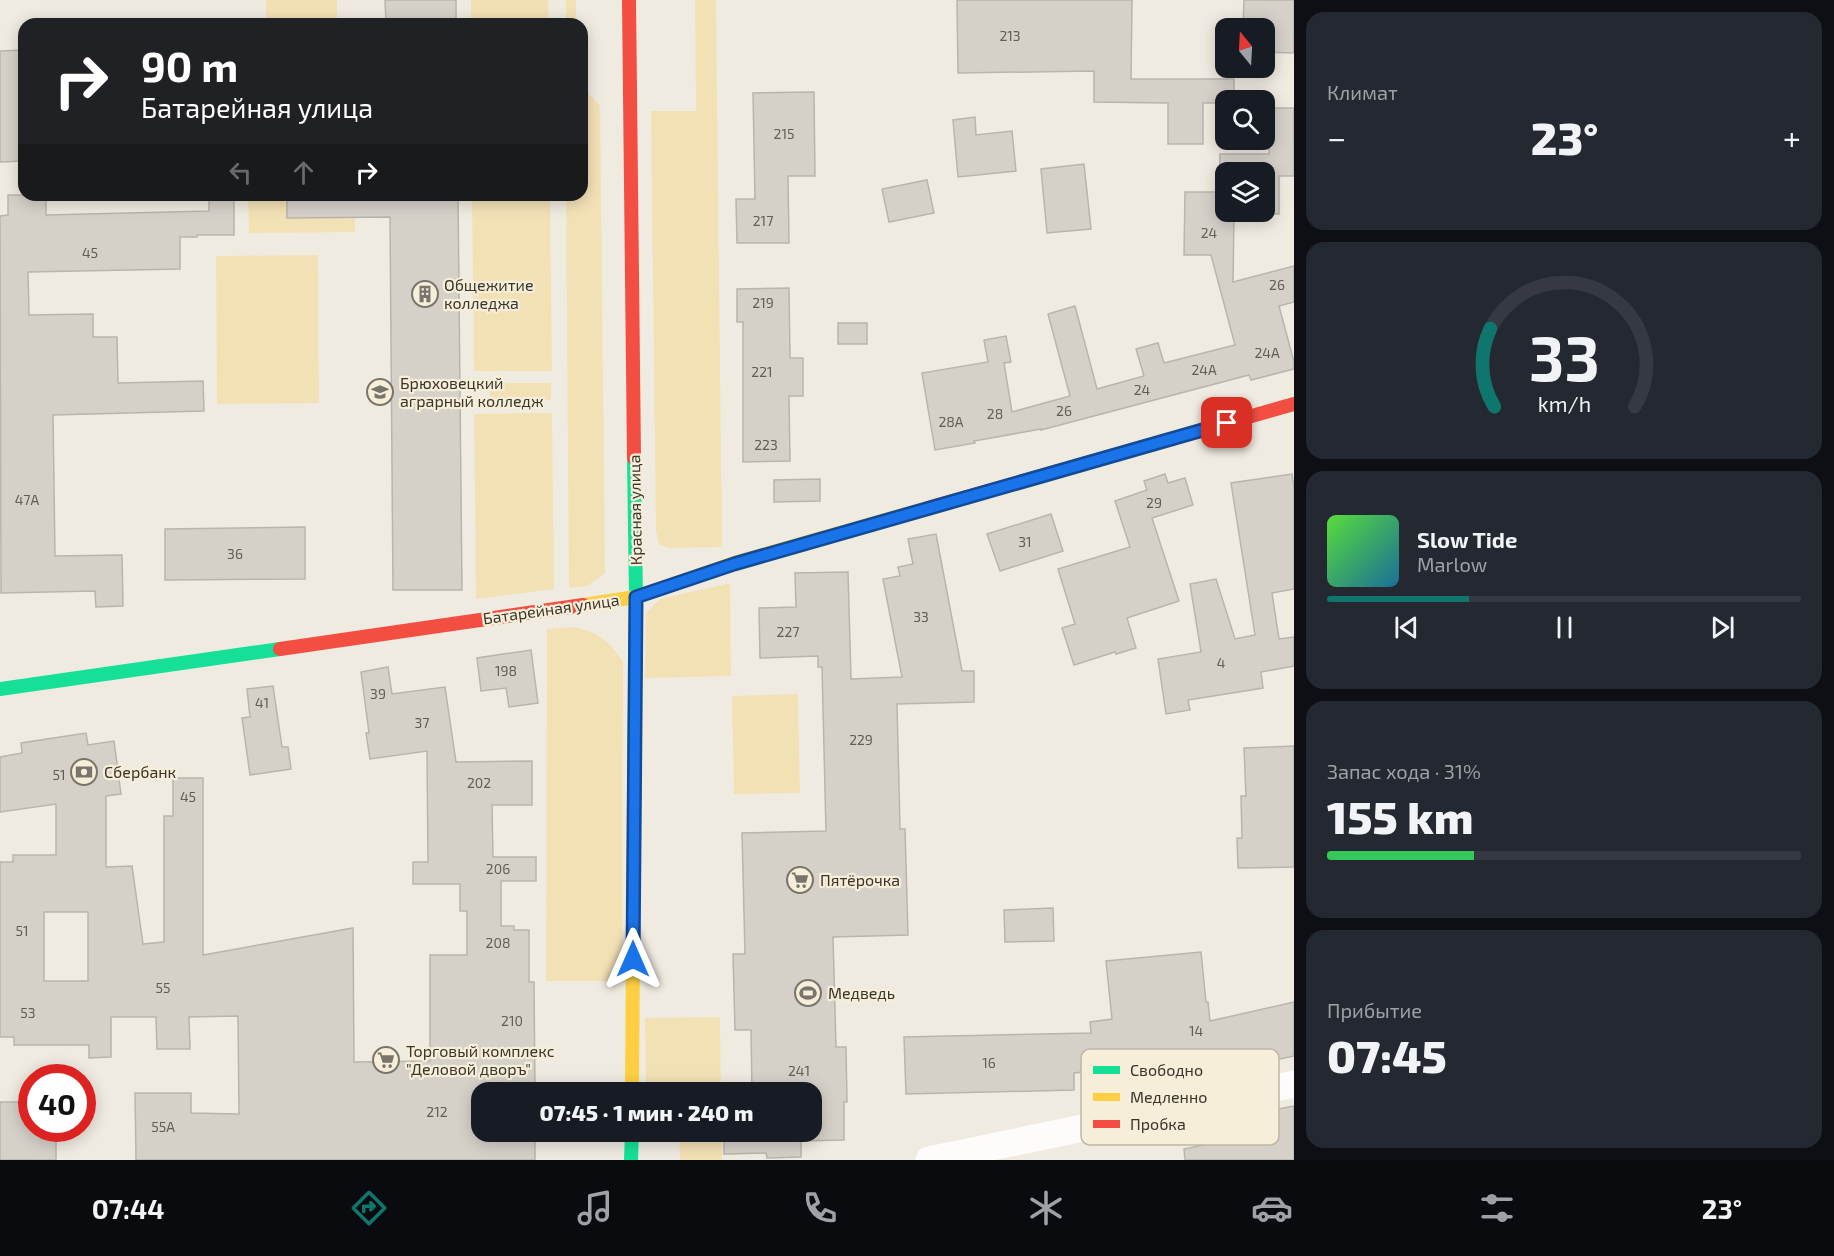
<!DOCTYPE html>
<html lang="ru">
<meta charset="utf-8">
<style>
body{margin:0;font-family:"Exo 2",sans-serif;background:#242831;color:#f1f3f6;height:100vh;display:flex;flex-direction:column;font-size:22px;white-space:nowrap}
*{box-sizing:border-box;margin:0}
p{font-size:20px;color:#9ea1a6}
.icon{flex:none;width:33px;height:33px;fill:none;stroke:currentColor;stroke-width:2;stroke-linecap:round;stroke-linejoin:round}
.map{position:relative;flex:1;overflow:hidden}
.drawer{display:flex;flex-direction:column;gap:12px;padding:12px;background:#0d0f14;width:540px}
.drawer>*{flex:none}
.guide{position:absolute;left:18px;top:18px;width:570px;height:183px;border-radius:18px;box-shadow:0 3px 15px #0003;background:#202124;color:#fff;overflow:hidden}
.needle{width:39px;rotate:342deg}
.tools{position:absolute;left:1215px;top:18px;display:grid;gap:12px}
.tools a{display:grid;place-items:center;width:60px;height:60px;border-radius:12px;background:#171b24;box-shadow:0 3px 15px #0003;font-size:30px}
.speed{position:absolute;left:18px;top:1064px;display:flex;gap:12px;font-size:30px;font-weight:700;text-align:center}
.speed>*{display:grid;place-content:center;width:78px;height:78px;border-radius:50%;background:#171b24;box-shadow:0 3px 15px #0003;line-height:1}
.speed .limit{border:9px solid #d22;background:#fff;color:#111}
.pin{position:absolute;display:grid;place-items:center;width:51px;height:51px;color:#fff;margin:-26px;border-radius:12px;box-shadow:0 3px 9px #0006}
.me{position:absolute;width:66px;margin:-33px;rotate:0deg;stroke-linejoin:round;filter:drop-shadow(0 0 4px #0008)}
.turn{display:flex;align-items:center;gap:21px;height:126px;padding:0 24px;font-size:27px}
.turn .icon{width:78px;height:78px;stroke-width:2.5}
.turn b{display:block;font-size:42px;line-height:51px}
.lanes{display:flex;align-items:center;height:57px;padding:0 24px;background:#0003;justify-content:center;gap:30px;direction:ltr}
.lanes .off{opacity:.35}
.big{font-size:45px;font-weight:800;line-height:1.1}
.drawer .tile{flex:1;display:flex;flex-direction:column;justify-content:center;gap:9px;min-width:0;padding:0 21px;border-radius:18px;background:#242831}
.drawer .dial{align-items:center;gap:0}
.dial svg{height:156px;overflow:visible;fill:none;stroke:#363941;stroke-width:7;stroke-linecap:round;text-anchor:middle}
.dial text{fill:#f1f3f6;stroke:none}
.song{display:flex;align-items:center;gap:18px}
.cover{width:72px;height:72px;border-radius:9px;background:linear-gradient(135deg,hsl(110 70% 55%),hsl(200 70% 35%))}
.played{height:6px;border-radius:3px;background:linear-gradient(90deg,#0f766e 30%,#363941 30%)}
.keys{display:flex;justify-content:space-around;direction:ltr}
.heat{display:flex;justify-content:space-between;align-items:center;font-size:33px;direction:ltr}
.charge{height:9px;border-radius:4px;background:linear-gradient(90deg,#34c759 31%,#363941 0)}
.trip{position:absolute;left:471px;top:1082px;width:351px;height:60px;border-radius:18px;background:#171b24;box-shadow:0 3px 15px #0003;font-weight:800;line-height:60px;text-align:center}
.tabs{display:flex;height:96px;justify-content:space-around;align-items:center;background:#090b0e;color:#9ea1a6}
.tabs .icon{width:42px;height:42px}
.tabs .on{color:#0f766e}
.tabs b{font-size:27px;color:#f1f3f6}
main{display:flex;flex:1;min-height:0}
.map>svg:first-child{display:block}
.green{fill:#f3e1b6}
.building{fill:#d5d1c9;stroke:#b8b5ac;stroke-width:1.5;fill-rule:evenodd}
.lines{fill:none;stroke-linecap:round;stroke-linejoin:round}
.street{stroke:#fdfcfa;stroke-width:27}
.fast{stroke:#16e098;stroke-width:14}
.slow{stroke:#ffcf43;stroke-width:14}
.jam{stroke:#f24e42;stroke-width:14}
.route-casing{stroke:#114b97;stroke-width:15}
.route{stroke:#1a73e8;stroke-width:10}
.labels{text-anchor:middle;stroke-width:4.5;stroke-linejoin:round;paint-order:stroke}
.number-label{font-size:14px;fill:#615e56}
.poi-label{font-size:16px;fill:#38352d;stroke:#f7eed9;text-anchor:start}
.street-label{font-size:16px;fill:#38352d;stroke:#f7eed9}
.key{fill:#f7eed9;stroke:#beb6a5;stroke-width:1.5}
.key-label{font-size:16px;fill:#38352d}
</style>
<main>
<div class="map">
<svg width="1294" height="1160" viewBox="0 0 1294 1160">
<rect width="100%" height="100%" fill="#f0ebe0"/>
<g class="green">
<rect x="266" y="0" width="71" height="24"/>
<polygon points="471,0 548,0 549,24 471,24"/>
<rect x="566" y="0" width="10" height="24"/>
<polygon points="695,0 716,0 722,547 668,548 659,544 656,531 651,111 696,111"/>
<polygon points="582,86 600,106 605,573 587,586 569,588 566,195 582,195"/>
<polygon points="248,195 355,195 355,232 249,233"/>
<polygon points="472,195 550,195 552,371 474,371"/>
<polygon points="318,255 319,403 217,404 216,256"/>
<polygon points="490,383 551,383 551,400 490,401"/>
<polygon points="552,413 554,589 476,599 474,414"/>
<polygon points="730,583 731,676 645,678 646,613 660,599"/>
<path d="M572 627C599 632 608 640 623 662L622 981H546L547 629Z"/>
<polygon points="798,694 800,793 734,794 732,696"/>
<polygon points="720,1017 721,1092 646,1092 645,1018"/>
<polygon points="679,1131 722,1131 722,1160 680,1160"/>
</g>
<g class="building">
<polygon points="385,0 456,0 456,24 386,24"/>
<polygon points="957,0 1132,0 1131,79 1234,79 1234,100 1226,100 1226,103 1203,103 1203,144 1168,144 1168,103 1094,102 1094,71 958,73"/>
<polygon points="1244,0 1294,0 1294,53 1264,52 1264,28 1243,28"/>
<polygon points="24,50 24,161 0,162 0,51"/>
<polygon points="814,92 815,176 788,176 789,243 737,243 736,199 755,199 753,93"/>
<path d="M1269 108H1294V176H1279V214H1234L1233 282 1294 266V302L1279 306 1294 362V369L1251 380 1249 375 1041 430V429L974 441 975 443 935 450 922 373 988 362 984 340 1006 336 1011 362 1004 363 1012 412 1070 396 1048 314 1075 306 1097 389 1144 376 1136 349 1158 343 1164 363 1235 345 1211 255H1184L1185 192H1219L1220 154H1269ZM1226 172H1264V212H1226Z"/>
<polygon points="975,117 976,135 1012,131 1016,171 958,177 953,120"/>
<polygon points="1084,164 1091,229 1047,233 1041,169"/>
<polygon points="927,180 934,213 889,222 882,189"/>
<polygon points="8,195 46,195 46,215 209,211 209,195 234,195 234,235 197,235 197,237 180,237 180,269 28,272 29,315 93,314 93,337 117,337 118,383 203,381 204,411 53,415 55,556 122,555 123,606 96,607 95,591 1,593 0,216 8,215"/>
<polygon points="287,195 458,195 462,590 393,590 390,217 287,218"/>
<polygon points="789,288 790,358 803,358 803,396 789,396 790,461 743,462 743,322 737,322 737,289"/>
<rect x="838" y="323" width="29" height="21"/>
<polygon points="1165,474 1168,483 1185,478 1193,505 1152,518 1179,601 1127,618 1136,648 1116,654 1115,652 1074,665 1062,628 1075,624 1058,569 1130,547 1115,501 1147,490 1144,481"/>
<polygon points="1292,474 1294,488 1294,589 1272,593 1279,639 1294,637 1294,666 1261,672 1263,688 1188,700 1190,710 1166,714 1158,659 1201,652 1190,584 1216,579 1235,639 1255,635 1231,483"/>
<polygon points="820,479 820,501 774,502 774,480"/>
<polygon points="1051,514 1063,551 1000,571 987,534"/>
<polygon points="305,527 305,579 165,580 165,529"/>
<polygon points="936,534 962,671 974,671 974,702 897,704 900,829 905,829 908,935 833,937 836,1047 846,1047 847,1102 844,1102 844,1140 801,1141 801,1157 767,1158 766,1153 724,1154 724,1131 812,1131 812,1092 752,1092 751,1030 735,1030 733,954 745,954 742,833 826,831 822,667 818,667 818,656 760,658 759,608 796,607 795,573 848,572 851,679 902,677 883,579 900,576 898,567 913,564 908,539"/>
<polygon points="531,650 538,703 509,707 506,688 481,691 477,658"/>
<path d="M388 667 392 694 445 687 456 762 532 761V805H492L493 857H536V881H501V926H514V930H529V982H534L535 1092H482V1131H535V1160H136L135 1093H191V1113L239 1114 238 1016 189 1017 190 1049H157L156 1017H111V1057L89 1058V1045H14V1037H0V862H13V855H56V804L0 812V757L22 753 21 743 86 733 88 745 114 741 121 794 106 796V867L132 866 143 944 164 942V816H173V778H203V955L353 928 354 1062 430 1061V955H467V911H460V884H413V862H428L427 751 370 759 366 733H369L361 672ZM44 912H88V981H44Z"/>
<polygon points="273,686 282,747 288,747 291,769 250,775 242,718 250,717 247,689"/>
<polygon points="1294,746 1294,867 1238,868 1237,838 1242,838 1241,796 1246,796 1244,748"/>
<polygon points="1053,908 1054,941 1005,942 1004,910"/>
<polygon points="1201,952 1206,1002 1208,1002 1210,1021 1294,1002 1294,1056 1247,1066 1245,1054 1184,1061 1184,1057 1134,1063 1134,1067 1074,1073 1074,1090 906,1094 904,1037 1091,1033 1090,1022 1112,1019 1106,961"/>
<polygon points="0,1102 32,1102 32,1128 56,1128 56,1160 0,1160"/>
<polygon points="1294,1106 1294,1160 1185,1160 1184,1149 1228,1140 1224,1115 1246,1110 1247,1115"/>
</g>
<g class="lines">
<polyline class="street" points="929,1160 1294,1084"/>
<g class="fast">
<polyline points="634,458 636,597 634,793"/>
<polyline points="0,689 280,649"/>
<polyline points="631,1160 632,1131"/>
</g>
<g class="slow">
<polyline points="583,605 636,597 734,563 928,508"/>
<polyline points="632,1092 634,793"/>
</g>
<g class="jam">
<polyline points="629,0 634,458"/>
<polyline points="928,508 1294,404"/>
<polyline points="280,649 583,605"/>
</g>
</g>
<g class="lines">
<defs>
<polyline id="route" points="633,959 636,597 734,564 1227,423"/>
</defs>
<use href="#route" class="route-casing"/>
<use href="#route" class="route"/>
</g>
<defs>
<symbol id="building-ring" viewBox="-11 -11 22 22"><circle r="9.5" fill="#f7eed9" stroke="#78756c" stroke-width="1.5"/><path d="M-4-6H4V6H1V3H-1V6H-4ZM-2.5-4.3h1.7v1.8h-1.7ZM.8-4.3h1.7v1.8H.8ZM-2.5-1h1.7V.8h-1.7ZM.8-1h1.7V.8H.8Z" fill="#78756c"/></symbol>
<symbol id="university-ring" viewBox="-11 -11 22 22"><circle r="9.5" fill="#f7eed9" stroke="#78756c" stroke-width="1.5"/><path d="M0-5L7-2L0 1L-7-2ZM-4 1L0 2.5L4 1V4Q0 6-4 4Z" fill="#78756c"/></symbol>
<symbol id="bank-ring" viewBox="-11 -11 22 22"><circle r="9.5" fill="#f7eed9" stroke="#78756c" stroke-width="1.5"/><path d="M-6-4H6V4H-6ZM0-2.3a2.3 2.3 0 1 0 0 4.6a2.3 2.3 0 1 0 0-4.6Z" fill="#78756c"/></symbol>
<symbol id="supermarket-ring" viewBox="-11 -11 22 22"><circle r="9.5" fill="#f7eed9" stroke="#78756c" stroke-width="1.5"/><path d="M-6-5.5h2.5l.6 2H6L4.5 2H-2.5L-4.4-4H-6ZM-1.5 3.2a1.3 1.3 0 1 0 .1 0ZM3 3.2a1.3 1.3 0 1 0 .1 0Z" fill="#78756c"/></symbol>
<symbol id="stadium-ring" viewBox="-11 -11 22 22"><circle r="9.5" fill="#f7eed9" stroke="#78756c" stroke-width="1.5"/><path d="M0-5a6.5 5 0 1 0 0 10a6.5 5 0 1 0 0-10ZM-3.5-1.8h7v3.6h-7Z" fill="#78756c"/></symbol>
</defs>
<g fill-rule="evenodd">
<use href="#building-ring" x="410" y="279" width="30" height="30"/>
<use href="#university-ring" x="365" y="377" width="30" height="30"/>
<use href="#bank-ring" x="69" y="757" width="30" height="30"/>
<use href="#supermarket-ring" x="785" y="865" width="30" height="30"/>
<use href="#stadium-ring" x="793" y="978" width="30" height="30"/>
<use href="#supermarket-ring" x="371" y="1045" width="30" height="30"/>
</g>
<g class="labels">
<g class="number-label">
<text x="1010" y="41">213</text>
<text x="784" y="139">215</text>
<text x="763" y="226">217</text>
<text x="1209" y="238">24</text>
<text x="90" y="258">45</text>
<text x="1277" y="290">26</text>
<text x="763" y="308">219</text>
<text x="1267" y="358">24А</text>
<text x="1204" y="375">24А</text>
<text x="762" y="377">221</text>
<text x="1142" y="395">24</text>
<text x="1064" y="416">26</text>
<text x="995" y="419">28</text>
<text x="951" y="427">28А</text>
<text x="766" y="450">223</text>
<text x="27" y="505">47А</text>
<text x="1154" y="508">29</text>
<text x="1025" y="547">31</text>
<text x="235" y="559">36</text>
<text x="921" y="622">33</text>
<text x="788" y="637">227</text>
<text x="1221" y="668">4</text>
<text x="506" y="676">198</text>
<text x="378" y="699">39</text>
<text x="262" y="708">41</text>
<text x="422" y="728">37</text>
<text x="861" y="745">229</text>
<text x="59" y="780">51</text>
<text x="479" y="788">202</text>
<text x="188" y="802">45</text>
<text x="498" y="874">206</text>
<text x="22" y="936">51</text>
<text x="498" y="948">208</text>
<text x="163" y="993">55</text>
<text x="28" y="1018">53</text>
<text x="512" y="1026">210</text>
<text x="1196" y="1036">14</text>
<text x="989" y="1068">16</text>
<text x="799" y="1076">241</text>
<text x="437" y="1117">212</text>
<text x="163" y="1132">55А</text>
</g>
<g class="poi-label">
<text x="444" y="291">Общежитие<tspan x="444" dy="18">колледжа</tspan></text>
<text x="400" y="389">Брюховецкий<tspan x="400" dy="18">аграрный колледж</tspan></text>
<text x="104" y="778">Сбербанк</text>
<text x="820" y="886">Пятёрочка</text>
<text x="828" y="999">Медведь</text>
<text x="406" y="1057">Торговый комплекс<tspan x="406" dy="18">"Деловой дворъ"</tspan></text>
</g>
<g class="street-label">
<text transform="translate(635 510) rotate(-91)" y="6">Красная улица</text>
<text transform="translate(551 609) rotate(-8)" y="6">Батарейная улица</text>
</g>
</g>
<rect x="1081" y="1049" width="198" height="96" rx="9" class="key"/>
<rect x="1093" y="1066" width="27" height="8" fill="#16e098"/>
<rect x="1093" y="1093" width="27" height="8" fill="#ffcf43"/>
<rect x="1093" y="1120" width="27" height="8" fill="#f24e42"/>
<g class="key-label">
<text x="1130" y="1076">Свободно</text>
<text x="1130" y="1103">Медленно</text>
<text x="1130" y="1130">Пробка</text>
</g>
</svg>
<div class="tools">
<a><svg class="needle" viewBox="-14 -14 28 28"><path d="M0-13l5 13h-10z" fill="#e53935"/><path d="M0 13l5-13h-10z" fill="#9ea1a6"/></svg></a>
<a><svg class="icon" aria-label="search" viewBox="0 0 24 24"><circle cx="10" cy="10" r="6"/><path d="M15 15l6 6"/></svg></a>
<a><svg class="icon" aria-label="layers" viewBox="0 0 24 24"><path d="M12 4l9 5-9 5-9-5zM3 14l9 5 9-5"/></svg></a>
</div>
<div class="speed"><div class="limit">40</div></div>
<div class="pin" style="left:1227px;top:423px;background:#d93025"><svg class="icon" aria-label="arrive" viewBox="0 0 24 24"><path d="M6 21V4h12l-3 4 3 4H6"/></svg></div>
<svg class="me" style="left:633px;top:959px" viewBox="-20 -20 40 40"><path d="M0-17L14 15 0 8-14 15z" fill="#1a73e8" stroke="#fff" stroke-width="4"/></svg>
<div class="trip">07:45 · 1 мин · 240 m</div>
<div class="guide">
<div class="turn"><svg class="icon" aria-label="right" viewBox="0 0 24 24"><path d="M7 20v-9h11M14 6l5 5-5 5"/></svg><div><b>90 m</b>Батарейная улица</div></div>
<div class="lanes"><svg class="icon off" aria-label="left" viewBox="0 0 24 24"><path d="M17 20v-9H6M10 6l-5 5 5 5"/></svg><svg class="icon off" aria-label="ahead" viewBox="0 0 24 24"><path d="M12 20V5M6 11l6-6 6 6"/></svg><svg class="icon" aria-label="right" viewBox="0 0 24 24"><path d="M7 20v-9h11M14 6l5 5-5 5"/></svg></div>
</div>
</div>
<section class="drawer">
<div class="tile"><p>Климат</p>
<div class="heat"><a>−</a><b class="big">23°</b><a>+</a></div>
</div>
<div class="tile dial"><svg viewBox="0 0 100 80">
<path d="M14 69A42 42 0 1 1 86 69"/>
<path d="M14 69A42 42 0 0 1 12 29" stroke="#0f766e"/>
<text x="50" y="56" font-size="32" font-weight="700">33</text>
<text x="50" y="72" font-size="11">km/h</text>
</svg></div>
<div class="tile">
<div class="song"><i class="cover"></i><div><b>Slow Tide</b><p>Marlow</p></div></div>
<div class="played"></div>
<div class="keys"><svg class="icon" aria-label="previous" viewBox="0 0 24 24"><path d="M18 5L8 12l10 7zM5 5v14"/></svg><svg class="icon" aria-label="pause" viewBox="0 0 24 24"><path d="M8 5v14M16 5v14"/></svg><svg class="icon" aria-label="next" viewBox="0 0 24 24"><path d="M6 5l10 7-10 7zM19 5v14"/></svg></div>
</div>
<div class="tile"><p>Запас хода · 31%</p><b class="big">155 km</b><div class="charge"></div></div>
<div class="tile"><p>Прибытие</p><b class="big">07:45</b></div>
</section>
</main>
<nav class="tabs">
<b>07:44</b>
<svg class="icon on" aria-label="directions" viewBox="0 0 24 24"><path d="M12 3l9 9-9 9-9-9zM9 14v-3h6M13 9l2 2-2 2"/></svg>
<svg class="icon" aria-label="music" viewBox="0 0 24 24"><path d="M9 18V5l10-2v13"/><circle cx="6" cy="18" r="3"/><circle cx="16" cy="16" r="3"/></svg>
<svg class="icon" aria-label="phone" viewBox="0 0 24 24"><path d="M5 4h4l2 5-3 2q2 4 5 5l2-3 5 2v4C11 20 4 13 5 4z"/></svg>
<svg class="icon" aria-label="climate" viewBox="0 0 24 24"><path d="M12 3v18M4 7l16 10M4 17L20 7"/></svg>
<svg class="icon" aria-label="car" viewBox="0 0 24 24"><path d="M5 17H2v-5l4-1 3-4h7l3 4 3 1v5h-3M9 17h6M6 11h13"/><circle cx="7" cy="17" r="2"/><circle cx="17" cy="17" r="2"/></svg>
<svg class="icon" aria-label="filters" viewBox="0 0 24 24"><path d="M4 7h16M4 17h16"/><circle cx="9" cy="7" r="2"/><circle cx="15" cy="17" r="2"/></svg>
<b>23°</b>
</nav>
